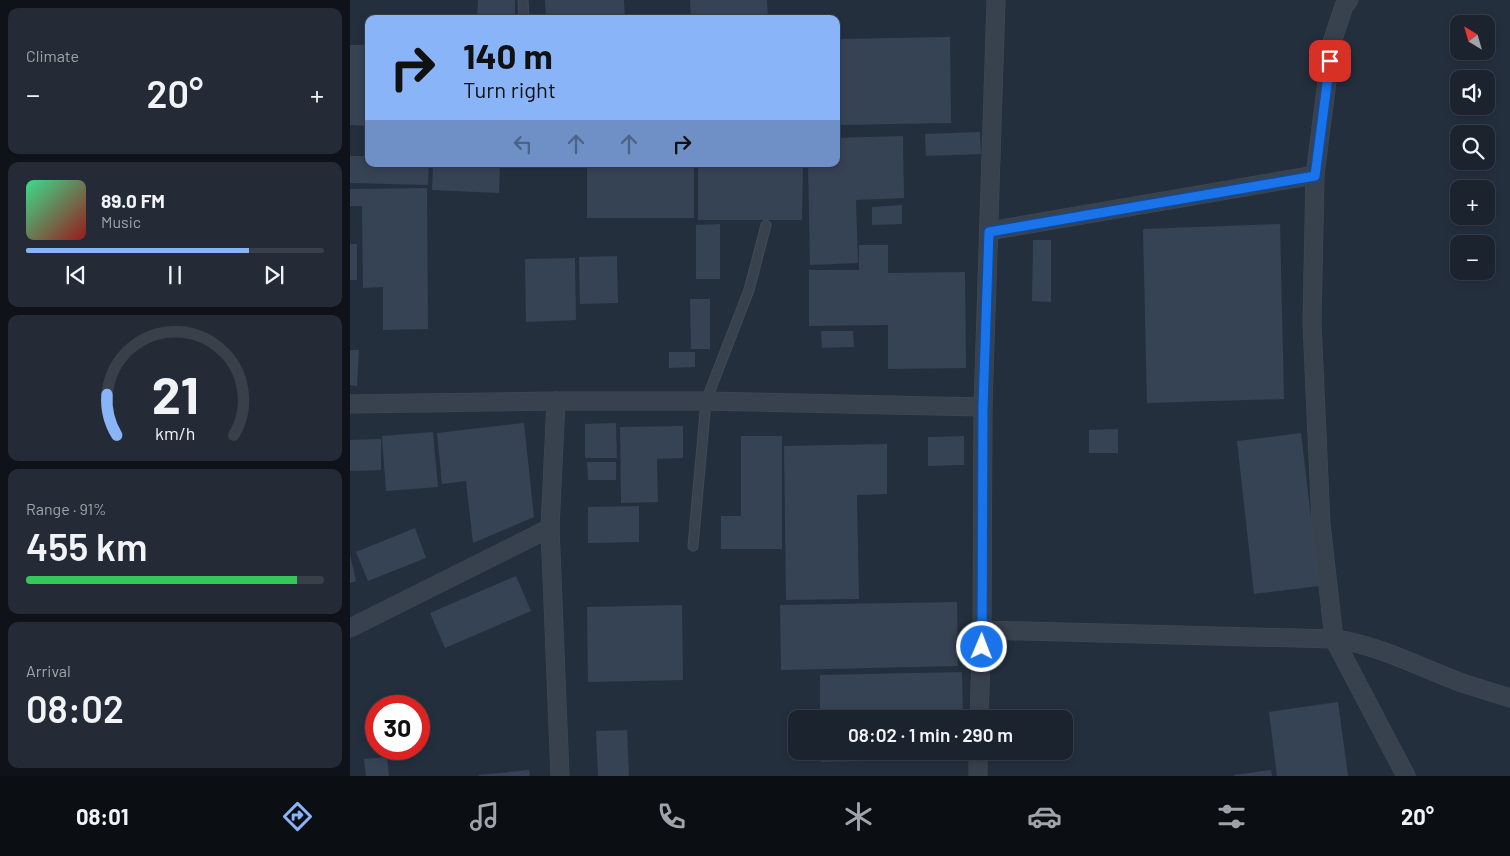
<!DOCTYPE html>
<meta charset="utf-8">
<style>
body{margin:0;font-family:Barlow,sans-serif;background:#242b36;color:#f1f3f6;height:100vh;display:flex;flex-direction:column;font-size:19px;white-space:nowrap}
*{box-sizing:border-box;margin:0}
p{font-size:16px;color:#a0a4aa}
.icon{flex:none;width:28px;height:28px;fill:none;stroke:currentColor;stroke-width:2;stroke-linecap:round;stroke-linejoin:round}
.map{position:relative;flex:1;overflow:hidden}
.panel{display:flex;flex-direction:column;gap:8px;padding:8px;background:#0f1319;width:350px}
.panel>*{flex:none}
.banner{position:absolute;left:15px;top:15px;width:475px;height:152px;border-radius:10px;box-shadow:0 2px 8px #0003,0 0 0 1px #39404a;background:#8ab4f8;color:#111;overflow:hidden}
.needle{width:32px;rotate:323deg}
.tools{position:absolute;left:1100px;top:15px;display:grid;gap:10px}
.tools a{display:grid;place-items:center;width:45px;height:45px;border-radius:10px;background:#1b232e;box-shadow:0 2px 8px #0003,0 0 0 1px #39404a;font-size:25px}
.speed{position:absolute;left:15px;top:695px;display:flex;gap:10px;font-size:25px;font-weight:700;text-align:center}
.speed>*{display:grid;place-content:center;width:65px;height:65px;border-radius:50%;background:#1b232e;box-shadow:0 2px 8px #0003,0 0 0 1px #39404a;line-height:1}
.speed .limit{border:8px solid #d22;background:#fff;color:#111}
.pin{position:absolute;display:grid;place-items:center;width:42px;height:42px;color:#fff;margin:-21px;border-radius:10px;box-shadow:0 2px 8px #0006}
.me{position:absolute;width:55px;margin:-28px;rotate:1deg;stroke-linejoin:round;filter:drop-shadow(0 0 4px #0008)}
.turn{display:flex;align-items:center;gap:18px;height:105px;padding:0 15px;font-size:22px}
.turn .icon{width:65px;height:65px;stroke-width:2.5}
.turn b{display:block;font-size:35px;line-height:42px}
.lanes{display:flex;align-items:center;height:48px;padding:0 15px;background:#0003;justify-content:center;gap:25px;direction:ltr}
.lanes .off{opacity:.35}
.big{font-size:38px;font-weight:600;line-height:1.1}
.panel .tile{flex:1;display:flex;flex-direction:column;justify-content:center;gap:8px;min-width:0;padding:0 18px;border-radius:10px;background:#242b36}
.panel .dial{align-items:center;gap:0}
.dial svg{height:130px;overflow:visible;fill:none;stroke:#39404a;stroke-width:7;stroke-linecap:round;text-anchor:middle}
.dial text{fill:#f1f3f6;stroke:none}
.song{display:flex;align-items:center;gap:15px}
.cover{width:60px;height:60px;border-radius:8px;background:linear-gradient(135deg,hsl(150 70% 55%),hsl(0 70% 35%))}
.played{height:5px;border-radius:2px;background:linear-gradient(90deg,#8ab4f8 75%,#39404a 75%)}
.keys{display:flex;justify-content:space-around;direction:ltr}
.heat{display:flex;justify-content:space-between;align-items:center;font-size:28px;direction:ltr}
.charge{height:8px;border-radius:4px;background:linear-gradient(90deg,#34c759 91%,#39404a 0)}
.trip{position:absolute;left:438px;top:710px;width:285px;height:50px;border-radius:10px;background:#1b232e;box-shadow:0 2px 8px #0003,0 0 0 1px #39404a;font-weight:600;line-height:50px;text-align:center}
.dock{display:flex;height:80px;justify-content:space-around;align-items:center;background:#0b0e12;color:#a0a4aa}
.dock .icon{width:35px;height:35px}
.dock .on{color:#8ab4f8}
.dock b{font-size:22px;color:#f1f3f6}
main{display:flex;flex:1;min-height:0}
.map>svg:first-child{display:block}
.building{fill:#364354}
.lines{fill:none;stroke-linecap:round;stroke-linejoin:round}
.lane-casing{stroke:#414a57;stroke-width:11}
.street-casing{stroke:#414a57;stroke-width:19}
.lane{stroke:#38414e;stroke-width:9}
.street{stroke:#38414e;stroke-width:18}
.route-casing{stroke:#114b97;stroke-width:12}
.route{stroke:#1a73e8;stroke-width:9}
</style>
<main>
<section class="panel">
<div class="tile"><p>Climate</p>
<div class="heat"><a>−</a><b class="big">20°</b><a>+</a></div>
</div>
<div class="tile">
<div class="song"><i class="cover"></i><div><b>89.0 FM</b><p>Music</p></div></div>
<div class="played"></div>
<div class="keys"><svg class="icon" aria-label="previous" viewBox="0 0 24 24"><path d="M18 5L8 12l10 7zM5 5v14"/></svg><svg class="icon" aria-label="pause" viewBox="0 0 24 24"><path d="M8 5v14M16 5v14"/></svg><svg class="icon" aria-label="next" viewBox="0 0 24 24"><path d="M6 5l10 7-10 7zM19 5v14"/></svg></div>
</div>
<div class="tile dial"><svg viewBox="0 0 100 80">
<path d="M14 69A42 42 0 1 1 86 69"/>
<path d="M14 69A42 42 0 0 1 8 44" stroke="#8ab4f8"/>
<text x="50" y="56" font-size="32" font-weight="700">21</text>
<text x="50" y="72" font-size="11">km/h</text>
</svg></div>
<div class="tile"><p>Range · 91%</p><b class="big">455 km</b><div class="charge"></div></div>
<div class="tile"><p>Arrival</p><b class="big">08:02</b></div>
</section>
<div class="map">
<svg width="1160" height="776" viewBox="0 0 1160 776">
<rect width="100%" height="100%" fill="#242f3e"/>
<g class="building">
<polygon points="128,0 165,0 165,19 127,19"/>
<polygon points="195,0 274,0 275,19 196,19"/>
<polygon points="340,0 417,0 418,19 341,19"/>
<polygon points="600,37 601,123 486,125 486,39"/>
<polygon points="0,45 19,45 19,126 0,125"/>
<polygon points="630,132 631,154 576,156 575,134"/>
<polygon points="553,136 554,198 506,200 508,263 460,265 458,164 486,164 486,138"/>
<polygon points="0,156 19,156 19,164 79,164 78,185 0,183"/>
<polygon points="83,164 150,164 149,193 82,190"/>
<rect x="237" y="164" width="107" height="54"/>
<polygon points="348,164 453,164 452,220 348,220"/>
<polygon points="77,188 78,329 33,330 33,287 13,288 12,206 0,206 0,189"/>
<polygon points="552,205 552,224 522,225 522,207"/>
<polygon points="370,224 370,279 346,279 346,225"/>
<polygon points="930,224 934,399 797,403 793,229"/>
<polygon points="683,240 701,240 701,302 682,301"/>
<rect x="0" y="244" width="7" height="36"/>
<polygon points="509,245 538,245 538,273 615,272 616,368 538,369 538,325 459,326 459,270 509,270"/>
<polygon points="267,256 268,303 230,304 229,257"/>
<polygon points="225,258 226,320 176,322 175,259"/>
<polygon points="340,299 360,299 360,349 341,349"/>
<polygon points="471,331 503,331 504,347 472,348"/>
<polygon points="0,350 9,350 7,386 0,385"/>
<polygon points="319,352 345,352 345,367 319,368"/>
<polygon points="174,423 184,517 123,543 116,481 92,484 87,433"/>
<polygon points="266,423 267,458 235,458 235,424"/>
<polygon points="333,426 333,458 307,459 308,502 271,503 270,427"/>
<polygon points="768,429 768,453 739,453 739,430"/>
<polygon points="83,432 88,487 36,491 32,436"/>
<polygon points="951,433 969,586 904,594 887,441"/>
<polygon points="391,436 432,436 432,549 371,549 371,516 391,516"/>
<polygon points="614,436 614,465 578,466 578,437"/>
<polygon points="31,439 31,470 0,471 0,440"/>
<polygon points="537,444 537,494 507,495 509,599 436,600 434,446"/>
<polygon points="237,462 266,462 266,480 238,480"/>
<polygon points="289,506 289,542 238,543 238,507"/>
<polygon points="65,528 76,558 18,581 6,552"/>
<polygon points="0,555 6,581 0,583"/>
<polygon points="166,576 181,611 95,648 80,613"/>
<polygon points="607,602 608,666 431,670 430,605"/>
<polygon points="332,605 333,680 238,682 237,607"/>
<polygon points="612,672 613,719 470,719 470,675"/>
<polygon points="988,702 998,776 927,776 919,712"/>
<polygon points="277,730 279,776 248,776 246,731"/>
<polygon points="471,751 613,751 613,759 471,762"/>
<polygon points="37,757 39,776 16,776 14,759"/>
<polygon points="179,770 180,776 129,776 129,775"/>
<polygon points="921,770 922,776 884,776 884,775"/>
</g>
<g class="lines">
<defs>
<g id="lane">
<polyline points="173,0 174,19"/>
<polyline points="343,546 356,401 399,290 416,225"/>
</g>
<g id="street">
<polyline points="999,0 994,6 982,42 965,175 962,323 971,524 984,639 1056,776"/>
<polyline points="639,231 965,175"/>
<polyline points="206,401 200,528 210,776"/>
<polyline points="0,404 206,401 356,401 633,407"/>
<polyline points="0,628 200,528"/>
<path d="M632 630 984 639C1029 645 1069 667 1112 683 1128 688 1144 693 1160 698"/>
<polyline points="629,719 632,630 633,407 646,0"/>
<polyline points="628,776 628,751"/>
</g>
</defs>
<use href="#lane" class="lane-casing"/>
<use href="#street" class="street-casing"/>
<use href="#lane" class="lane"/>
<use href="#street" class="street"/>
</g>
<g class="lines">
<defs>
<polyline id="route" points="632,647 633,407 639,232 965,176 980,61"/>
</defs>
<use href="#route" class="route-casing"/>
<use href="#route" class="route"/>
</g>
</svg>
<div class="tools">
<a><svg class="needle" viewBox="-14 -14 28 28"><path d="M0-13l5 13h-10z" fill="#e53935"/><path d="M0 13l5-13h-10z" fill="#a0a4aa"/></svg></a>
<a><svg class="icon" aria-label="sound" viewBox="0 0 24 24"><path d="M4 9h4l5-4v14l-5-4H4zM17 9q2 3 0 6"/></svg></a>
<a><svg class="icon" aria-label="search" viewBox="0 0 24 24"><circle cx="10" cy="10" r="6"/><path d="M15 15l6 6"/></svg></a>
<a>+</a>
<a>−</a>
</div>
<div class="speed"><div class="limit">30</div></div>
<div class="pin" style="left:980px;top:61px;background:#d93025"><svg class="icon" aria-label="arrive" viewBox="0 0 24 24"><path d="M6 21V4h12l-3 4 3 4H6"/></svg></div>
<svg class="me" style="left:632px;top:647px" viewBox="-20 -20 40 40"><circle r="17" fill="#1a73e8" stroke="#fff" stroke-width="3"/><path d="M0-11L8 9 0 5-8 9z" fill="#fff"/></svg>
<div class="trip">08:02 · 1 min · 290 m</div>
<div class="banner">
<div class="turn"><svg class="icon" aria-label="right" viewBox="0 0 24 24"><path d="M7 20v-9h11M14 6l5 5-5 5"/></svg><div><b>140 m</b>Turn right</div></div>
<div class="lanes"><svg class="icon off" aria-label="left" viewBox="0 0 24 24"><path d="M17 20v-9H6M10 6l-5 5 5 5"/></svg><svg class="icon off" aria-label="ahead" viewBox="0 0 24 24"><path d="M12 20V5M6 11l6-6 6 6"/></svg><svg class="icon off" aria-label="ahead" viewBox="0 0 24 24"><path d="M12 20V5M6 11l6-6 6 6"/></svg><svg class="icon" aria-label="right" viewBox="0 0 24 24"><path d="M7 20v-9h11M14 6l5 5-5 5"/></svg></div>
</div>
</div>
</main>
<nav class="dock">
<b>08:01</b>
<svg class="icon on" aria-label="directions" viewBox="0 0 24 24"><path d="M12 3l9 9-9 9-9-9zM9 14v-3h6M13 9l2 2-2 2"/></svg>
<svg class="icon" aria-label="music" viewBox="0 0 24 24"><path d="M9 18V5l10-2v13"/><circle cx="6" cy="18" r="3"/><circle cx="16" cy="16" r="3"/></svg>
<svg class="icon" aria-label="phone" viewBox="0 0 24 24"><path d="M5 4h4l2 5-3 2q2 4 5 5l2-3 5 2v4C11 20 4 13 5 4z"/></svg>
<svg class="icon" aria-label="climate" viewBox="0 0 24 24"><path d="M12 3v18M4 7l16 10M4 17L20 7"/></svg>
<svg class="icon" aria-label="car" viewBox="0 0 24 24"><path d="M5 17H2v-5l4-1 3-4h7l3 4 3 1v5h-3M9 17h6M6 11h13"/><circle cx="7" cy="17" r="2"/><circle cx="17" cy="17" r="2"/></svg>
<svg class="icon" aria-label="filters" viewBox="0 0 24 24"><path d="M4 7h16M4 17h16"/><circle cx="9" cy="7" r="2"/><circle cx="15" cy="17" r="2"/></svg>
<b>20°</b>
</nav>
